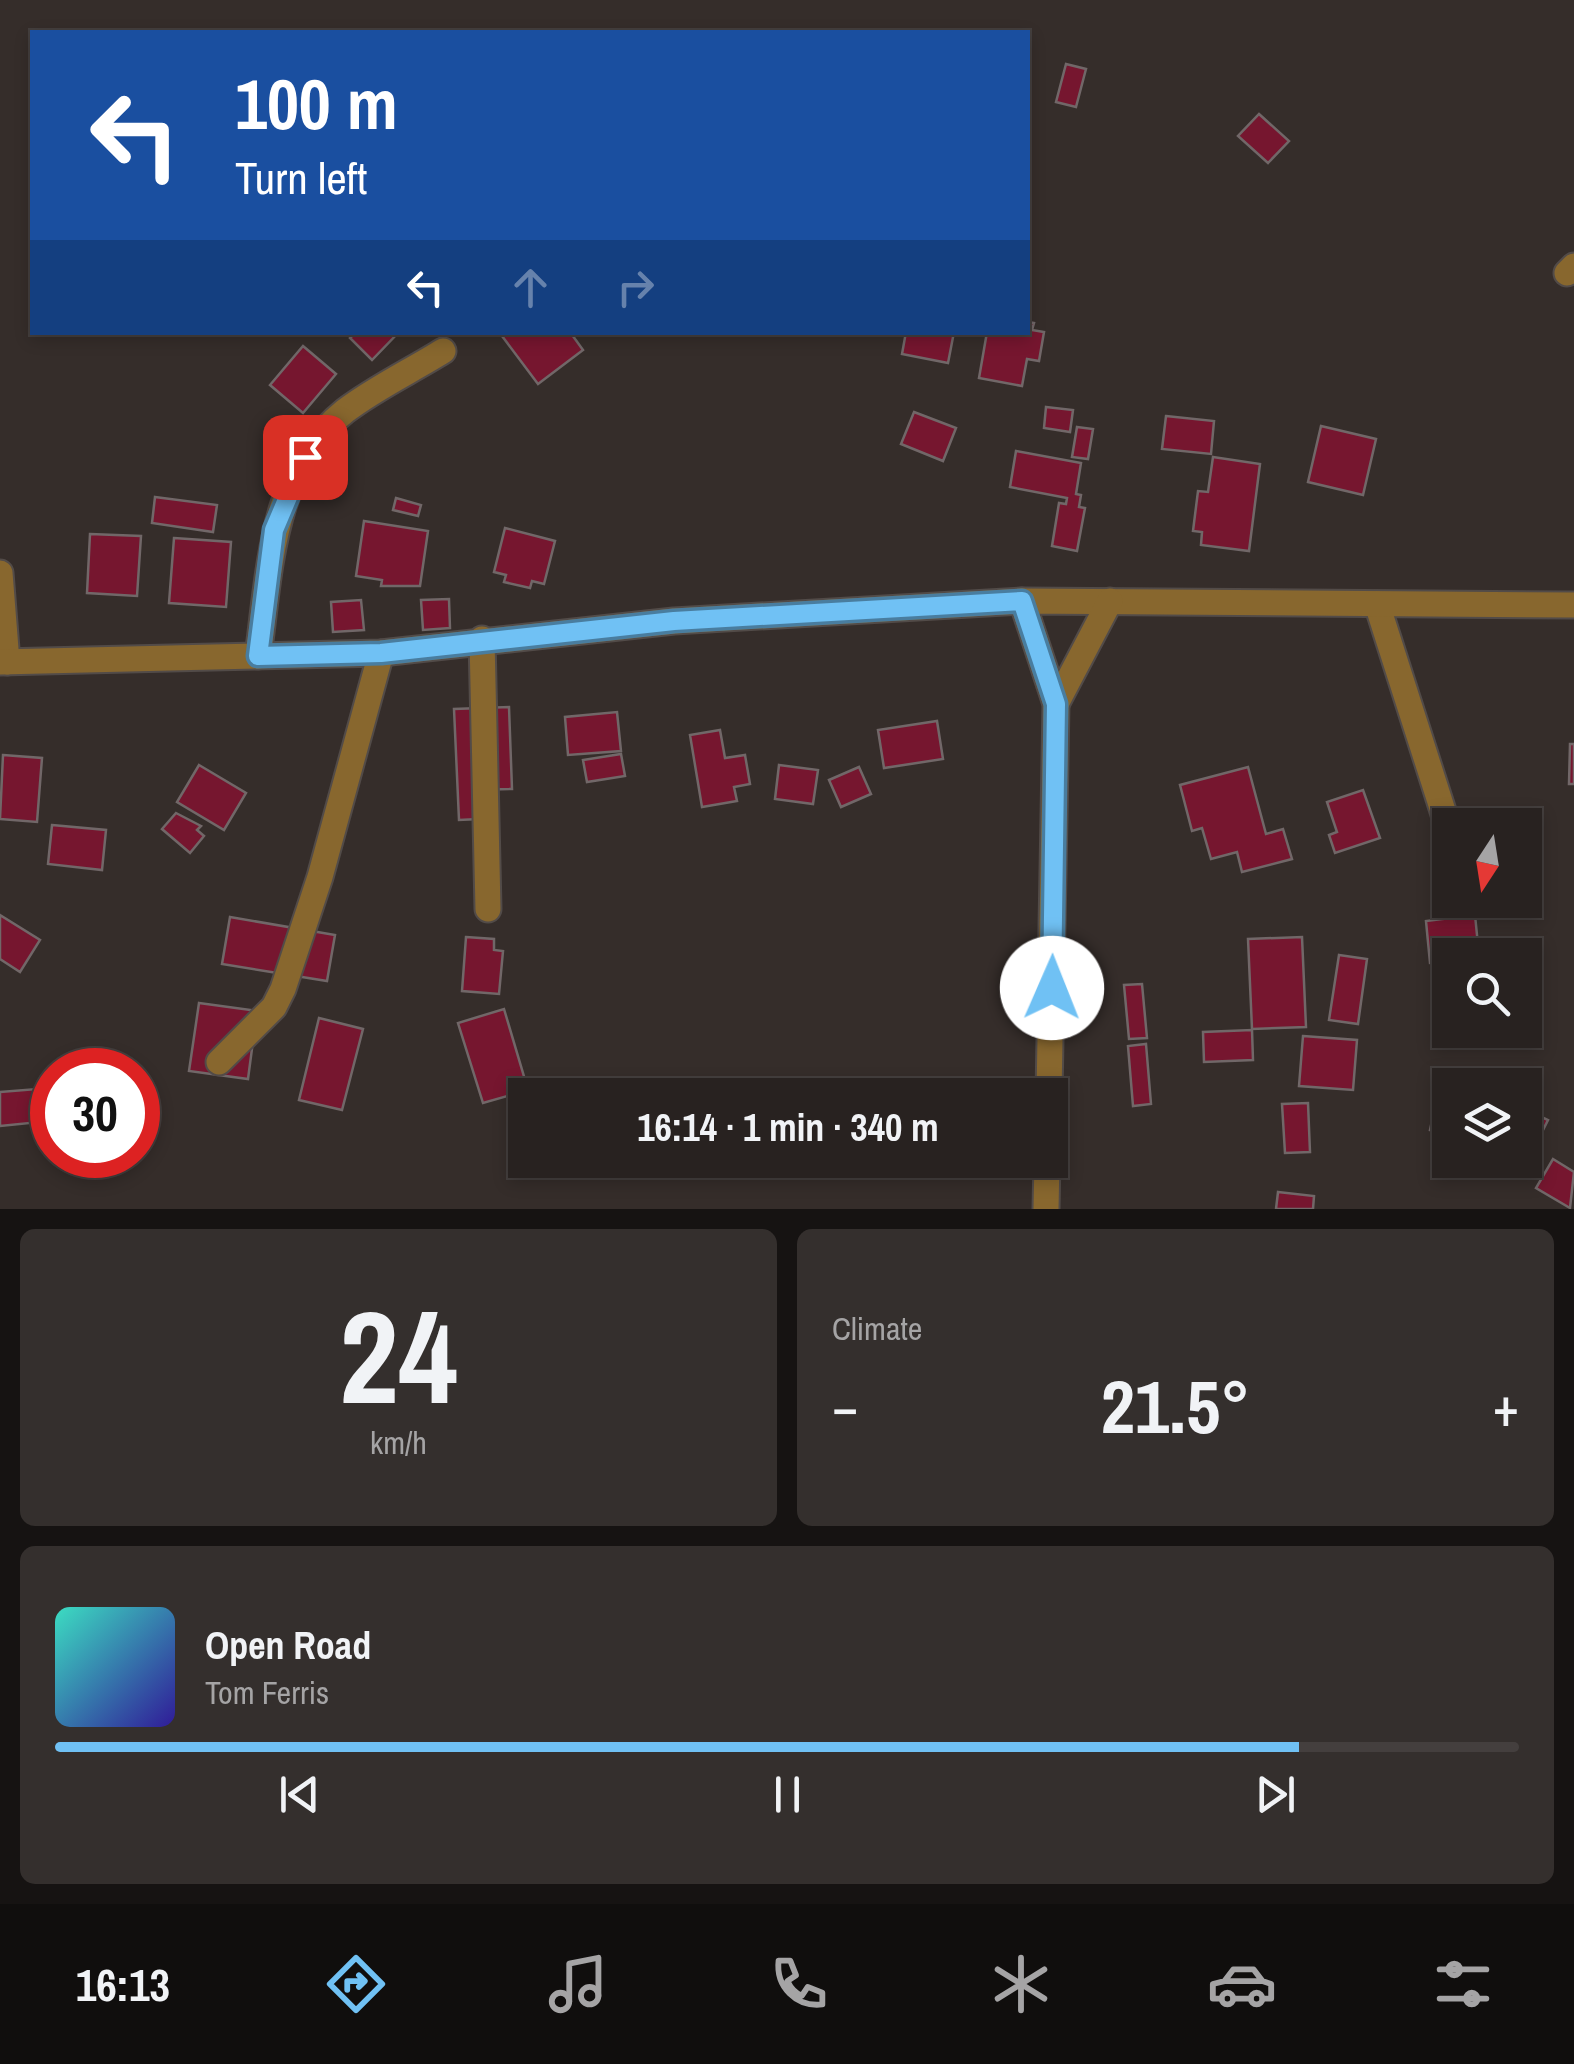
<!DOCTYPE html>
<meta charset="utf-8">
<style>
body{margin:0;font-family:"Archivo Narrow",sans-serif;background:#342f2d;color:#f1f3f6;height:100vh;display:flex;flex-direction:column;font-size:38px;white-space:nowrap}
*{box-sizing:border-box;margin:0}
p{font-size:32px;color:#a5a4a5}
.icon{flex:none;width:55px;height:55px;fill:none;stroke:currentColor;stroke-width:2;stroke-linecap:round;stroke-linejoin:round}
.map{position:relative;height:1209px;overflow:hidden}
.details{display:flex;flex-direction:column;gap:20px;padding:20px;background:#161312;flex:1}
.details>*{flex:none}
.banner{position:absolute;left:30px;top:30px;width:1000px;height:305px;border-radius:0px;box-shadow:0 5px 15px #0003,0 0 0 2px #443f3e;background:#1a4fa0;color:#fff;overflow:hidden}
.needle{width:65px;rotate:192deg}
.fabs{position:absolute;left:1432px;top:808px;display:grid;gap:20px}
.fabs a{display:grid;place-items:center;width:110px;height:110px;border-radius:0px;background:#282220;box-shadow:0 5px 15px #0003,0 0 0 2px #443f3e;font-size:50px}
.speed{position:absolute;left:30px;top:1048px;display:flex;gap:20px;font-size:50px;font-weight:700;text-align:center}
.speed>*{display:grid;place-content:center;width:130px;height:130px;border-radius:50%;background:#282220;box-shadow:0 5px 15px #0003,0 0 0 2px #443f3e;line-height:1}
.speed .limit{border:15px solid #d22;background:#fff;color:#111}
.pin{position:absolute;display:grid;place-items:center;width:85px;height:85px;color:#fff;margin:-42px;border-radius:20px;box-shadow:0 5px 15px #0006}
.me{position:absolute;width:110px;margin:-55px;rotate:1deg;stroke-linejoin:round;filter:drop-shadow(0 0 8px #0008)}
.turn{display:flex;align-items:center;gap:35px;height:210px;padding:0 40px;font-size:45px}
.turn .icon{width:130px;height:130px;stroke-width:2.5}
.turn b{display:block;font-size:70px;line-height:85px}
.lanes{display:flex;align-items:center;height:95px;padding:0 40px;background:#0003;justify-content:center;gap:50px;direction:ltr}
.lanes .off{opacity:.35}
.big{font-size:75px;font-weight:800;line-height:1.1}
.details .tile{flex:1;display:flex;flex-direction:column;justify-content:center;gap:15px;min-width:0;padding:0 35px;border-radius:15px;background:#342f2d}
.details .dial{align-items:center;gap:0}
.dial b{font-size:130px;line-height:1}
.song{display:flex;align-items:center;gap:30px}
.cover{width:120px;height:120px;border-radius:15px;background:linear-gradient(135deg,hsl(170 70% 55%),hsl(250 70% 35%))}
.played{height:10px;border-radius:5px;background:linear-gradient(90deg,#70c1f4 85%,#443f3e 85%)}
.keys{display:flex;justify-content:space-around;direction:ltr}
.heat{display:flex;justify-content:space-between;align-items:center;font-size:55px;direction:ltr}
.details .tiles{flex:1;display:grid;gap:20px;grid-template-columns:1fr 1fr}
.tile:last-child{grid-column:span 2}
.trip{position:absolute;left:508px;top:1078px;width:560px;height:100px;border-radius:0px;background:#282220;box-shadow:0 5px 15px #0003,0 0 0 2px #443f3e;font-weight:800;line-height:100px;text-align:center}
.dock{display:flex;height:160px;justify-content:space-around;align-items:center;background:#100e0d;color:#a5a4a5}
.dock .icon{width:70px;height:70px}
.dock .current{color:#70c1f4}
.dock b{font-size:45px;color:#f1f3f6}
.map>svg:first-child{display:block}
.building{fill:#76162f;stroke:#716768;stroke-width:2.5}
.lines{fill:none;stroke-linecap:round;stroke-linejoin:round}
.minor-casing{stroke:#524b48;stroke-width:29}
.minor{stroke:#88672e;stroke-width:25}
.route-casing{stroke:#497d9f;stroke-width:25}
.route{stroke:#70c1f4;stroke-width:18}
</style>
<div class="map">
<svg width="1574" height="1209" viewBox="0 0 1574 1209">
<rect width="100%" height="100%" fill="#352d2a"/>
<g class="building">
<polygon points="1066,64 1086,69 1076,107 1056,102"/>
<polygon points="1259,114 1289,141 1268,163 1238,136"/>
<polygon points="1028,322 1034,323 1032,330 1044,332 1039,361 1027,359 1022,386 979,378 987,332 1028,332"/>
<polygon points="356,332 399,332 372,360 350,338"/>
<polygon points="499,332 570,332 583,350 538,384"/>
<polygon points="906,332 954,332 948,363 902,354"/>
<polygon points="303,346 336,374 303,413 270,385"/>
<polygon points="1046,407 1073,410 1070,432 1044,428"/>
<polygon points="914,412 956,428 943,461 901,444"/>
<polygon points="1166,416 1214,421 1211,454 1162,449"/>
<polygon points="1321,426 1376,439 1363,495 1308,482"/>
<polygon points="1077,427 1093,429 1088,459 1072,457"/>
<polygon points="1016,451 1081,463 1076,494 1081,495 1079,507 1085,508 1077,551 1052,546 1059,503 1066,504 1067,498 1010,487"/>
<polygon points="1213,457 1260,464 1249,551 1201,545 1202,532 1193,531 1198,491 1208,492"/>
<polygon points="155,497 217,505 213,532 152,523"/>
<polygon points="396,498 421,505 418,516 393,510"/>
<polygon points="364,521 428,531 420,586 381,586 382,580 356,576"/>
<polygon points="505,528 555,541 544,584 532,581 530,588 504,582 506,575 494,572"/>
<polygon points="90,534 141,536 137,596 87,593"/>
<polygon points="174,538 231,542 226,607 169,603"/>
<polygon points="449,599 450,628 423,630 421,600"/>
<polygon points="361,600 364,630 333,632 331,602"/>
<polygon points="509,707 512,789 477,790 479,819 459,820 454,709"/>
<polygon points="617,712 621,751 568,755 565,717"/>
<polygon points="937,721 943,759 884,768 878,730"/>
<polygon points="720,730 725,758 745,755 750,784 734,787 737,801 702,807 690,735"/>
<polygon points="1570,744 1574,744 1574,784 1569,784"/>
<polygon points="621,754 625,776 587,782 583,760"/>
<polygon points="3,755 42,758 37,822 0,819"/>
<polygon points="199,765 246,793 224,830 177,802"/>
<polygon points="779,765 818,770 813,804 775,799"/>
<polygon points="859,767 871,794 841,807 829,780"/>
<polygon points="1248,767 1266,834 1283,829 1292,859 1242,872 1237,852 1211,859 1202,828 1192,831 1180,785"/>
<polygon points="1363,790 1380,838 1335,853 1329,835 1337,832 1327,802"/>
<polygon points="176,813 201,826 197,830 204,836 190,853 162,829"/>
<polygon points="52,825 106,830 102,870 48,864"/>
<polygon points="0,915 40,940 20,972 0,959"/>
<polygon points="1475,915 1479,955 1450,955 1450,961 1430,963 1426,921"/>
<polygon points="230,917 335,935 327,981 222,964"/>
<polygon points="466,937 494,939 494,950 503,951 499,994 462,991"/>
<polygon points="1302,937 1306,1027 1252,1029 1248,939"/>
<polygon points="1339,955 1367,959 1358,1024 1329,1020"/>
<polygon points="1142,984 1147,1038 1129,1039 1124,985"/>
<polygon points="199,1003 257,1011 248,1079 189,1071"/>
<polygon points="504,1009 528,1090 483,1103 458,1023"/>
<polygon points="319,1018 363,1029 342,1110 299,1100"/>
<polygon points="1252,1030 1253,1060 1204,1062 1203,1032"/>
<polygon points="1303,1036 1357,1040 1353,1090 1299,1086"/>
<polygon points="1146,1044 1151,1104 1133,1106 1128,1046"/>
<polygon points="1445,1076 1484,1085 1450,1085 1450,1107 1438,1105"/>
<polygon points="37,1089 40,1122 0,1126 0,1092"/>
<polygon points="1308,1103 1310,1152 1285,1153 1282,1104"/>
<polygon points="1525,1109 1548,1120 1531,1154 1525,1151"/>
<polygon points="1434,1111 1450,1115 1450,1135 1430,1130"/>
<polygon points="1553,1159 1574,1172 1570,1208 1536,1188"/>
<polygon points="1278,1192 1314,1196 1313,1209 1276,1209"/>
</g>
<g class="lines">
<defs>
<g id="minor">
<polyline points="1567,273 1574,266"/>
<polyline points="0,573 7,662"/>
<polyline points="1022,601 1056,704 1049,1095"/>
<polyline points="1377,604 1450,833"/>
<polyline points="482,639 488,909"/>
<path d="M258 656C270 570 271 470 345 411 375 388 411 371 443 351"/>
<polyline points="0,662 381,653 674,621 1022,601 1574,605"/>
<polyline points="1056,704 1110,601"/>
<polyline points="219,1062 274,1007 283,989 320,877 381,653"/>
<polyline points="1046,1209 1047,1160"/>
</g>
</defs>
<use href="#minor" class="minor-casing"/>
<use href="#minor" class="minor"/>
</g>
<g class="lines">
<defs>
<polyline id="route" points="305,457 274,530 258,656 381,653 674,621 1022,601 1056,704 1052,988"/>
</defs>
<use href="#route" class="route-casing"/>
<use href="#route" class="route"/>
</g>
</svg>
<div class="fabs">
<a><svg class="needle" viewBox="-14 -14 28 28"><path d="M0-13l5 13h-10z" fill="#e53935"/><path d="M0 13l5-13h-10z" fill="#a5a4a5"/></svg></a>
<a><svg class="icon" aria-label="search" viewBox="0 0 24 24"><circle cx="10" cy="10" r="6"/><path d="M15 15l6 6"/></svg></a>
<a><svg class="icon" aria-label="layers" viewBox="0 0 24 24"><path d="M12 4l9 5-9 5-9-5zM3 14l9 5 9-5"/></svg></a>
</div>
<div class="speed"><div class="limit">30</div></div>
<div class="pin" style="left:305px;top:457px;background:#d93025"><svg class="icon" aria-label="arrive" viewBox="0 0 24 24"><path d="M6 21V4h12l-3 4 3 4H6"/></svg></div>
<svg class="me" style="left:1052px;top:988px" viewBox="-20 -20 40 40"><circle r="19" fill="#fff"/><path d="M0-13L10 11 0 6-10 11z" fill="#70c1f4"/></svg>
<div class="trip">16:14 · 1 min · 340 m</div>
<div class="banner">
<div class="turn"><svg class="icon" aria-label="left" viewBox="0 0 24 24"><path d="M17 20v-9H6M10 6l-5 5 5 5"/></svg><div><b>100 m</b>Turn left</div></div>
<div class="lanes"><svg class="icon" aria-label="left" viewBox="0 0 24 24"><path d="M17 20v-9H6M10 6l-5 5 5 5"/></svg><svg class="icon off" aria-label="ahead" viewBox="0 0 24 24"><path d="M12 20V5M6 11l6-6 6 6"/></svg><svg class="icon off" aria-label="right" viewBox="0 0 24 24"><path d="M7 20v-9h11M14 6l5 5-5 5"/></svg></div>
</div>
</div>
<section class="details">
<div class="tiles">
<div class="tile dial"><b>24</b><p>km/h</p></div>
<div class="tile"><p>Climate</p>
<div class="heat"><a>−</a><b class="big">21.5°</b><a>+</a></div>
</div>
<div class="tile">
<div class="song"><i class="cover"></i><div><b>Open Road</b><p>Tom Ferris</p></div></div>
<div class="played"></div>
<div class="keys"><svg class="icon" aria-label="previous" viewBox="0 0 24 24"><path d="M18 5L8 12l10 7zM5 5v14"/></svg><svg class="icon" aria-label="pause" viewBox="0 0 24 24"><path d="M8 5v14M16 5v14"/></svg><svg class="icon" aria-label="next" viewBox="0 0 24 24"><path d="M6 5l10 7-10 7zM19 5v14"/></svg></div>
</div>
</div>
</section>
<nav class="dock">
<b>16:13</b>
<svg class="icon current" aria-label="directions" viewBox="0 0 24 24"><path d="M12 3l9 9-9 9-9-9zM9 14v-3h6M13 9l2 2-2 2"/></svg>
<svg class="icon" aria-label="music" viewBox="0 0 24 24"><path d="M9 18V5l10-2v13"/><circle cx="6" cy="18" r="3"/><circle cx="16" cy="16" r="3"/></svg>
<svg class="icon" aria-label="phone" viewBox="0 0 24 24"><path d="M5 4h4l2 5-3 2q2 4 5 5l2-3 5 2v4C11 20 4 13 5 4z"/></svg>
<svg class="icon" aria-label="climate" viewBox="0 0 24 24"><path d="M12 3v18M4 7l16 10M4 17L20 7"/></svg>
<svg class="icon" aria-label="car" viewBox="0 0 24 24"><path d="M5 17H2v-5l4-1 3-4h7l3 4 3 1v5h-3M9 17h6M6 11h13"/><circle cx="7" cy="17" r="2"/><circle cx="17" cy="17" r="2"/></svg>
<svg class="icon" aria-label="filters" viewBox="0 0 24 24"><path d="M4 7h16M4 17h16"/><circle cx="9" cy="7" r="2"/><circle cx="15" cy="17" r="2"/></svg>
</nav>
